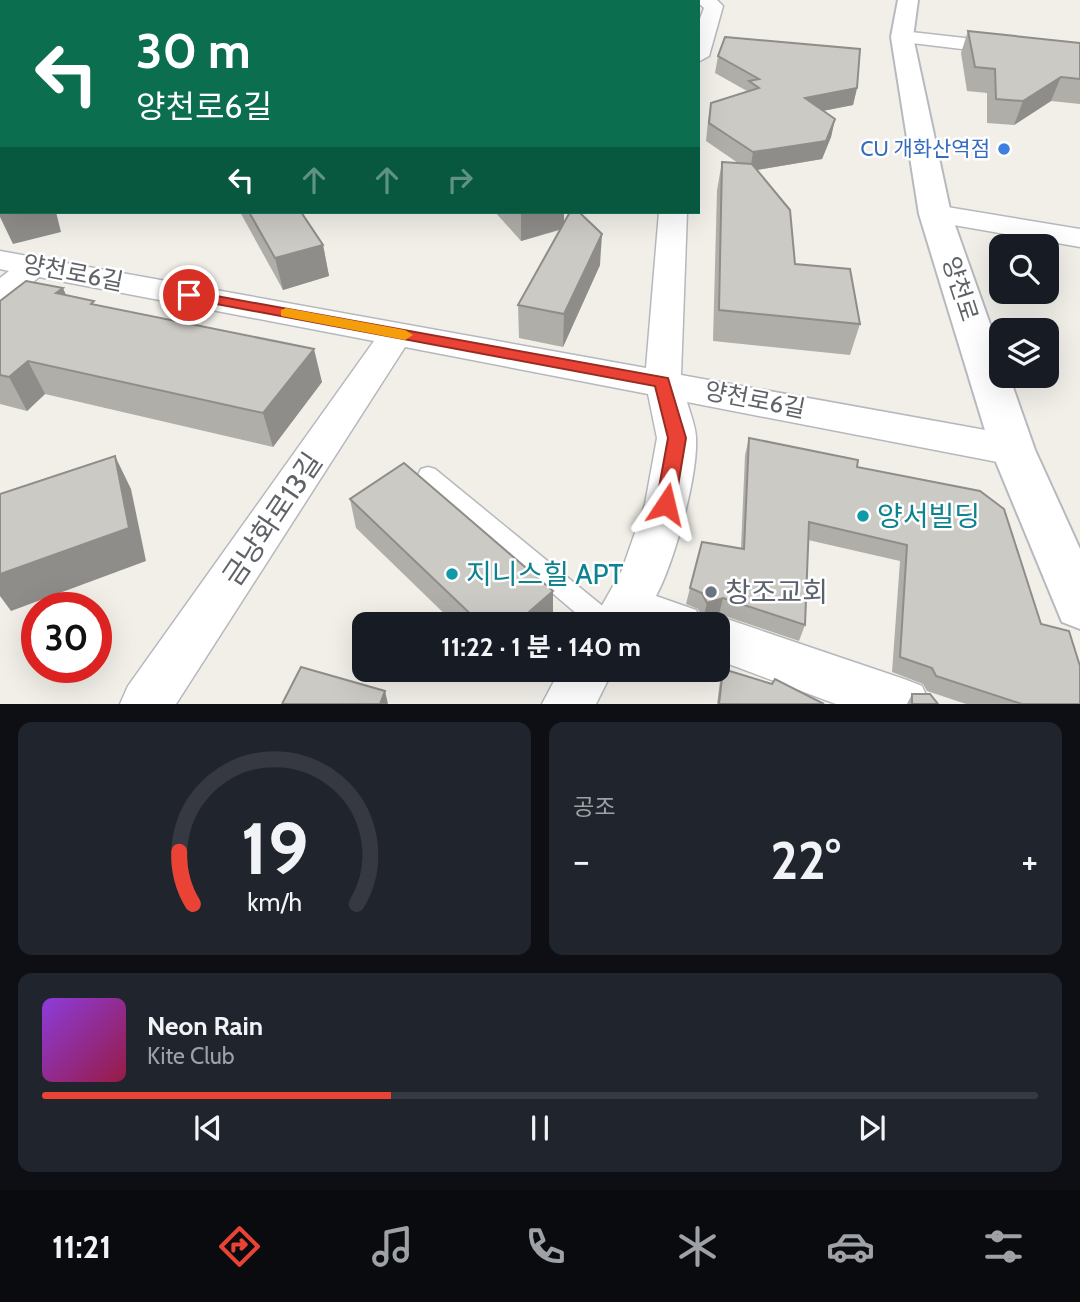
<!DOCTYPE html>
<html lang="ko">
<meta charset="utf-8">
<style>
body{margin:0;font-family:Cabin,"Noto Sans KR",sans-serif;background:#20242c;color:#f1f3f6;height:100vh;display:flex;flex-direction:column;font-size:26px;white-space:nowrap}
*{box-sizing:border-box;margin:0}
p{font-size:23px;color:#9ea1a6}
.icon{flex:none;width:38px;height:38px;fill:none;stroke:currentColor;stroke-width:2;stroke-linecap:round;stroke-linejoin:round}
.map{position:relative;height:704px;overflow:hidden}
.panel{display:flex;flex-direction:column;gap:18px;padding:18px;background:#0d0f14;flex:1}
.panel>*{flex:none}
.guide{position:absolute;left:0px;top:0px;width:700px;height:214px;box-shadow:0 7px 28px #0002;background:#0b6e4f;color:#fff;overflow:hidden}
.controls{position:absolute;left:989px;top:234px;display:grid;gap:14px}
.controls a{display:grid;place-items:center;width:70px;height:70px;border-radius:14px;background:#171b24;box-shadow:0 7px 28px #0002;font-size:35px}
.speed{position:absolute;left:21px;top:592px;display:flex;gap:14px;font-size:35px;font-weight:700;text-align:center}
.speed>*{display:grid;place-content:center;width:91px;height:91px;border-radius:50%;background:#171b24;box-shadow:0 7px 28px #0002;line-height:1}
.speed .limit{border:10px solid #d22;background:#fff;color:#111}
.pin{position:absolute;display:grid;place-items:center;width:60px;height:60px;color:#fff;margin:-30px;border:4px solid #fff;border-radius:50%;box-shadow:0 2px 7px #0007}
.me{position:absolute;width:77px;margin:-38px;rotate:10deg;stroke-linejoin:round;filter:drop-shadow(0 0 5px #0008)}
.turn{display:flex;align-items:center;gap:24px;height:147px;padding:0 21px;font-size:32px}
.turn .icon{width:91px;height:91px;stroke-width:2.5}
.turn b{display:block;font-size:49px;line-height:60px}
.lanes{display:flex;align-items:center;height:66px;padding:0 21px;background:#0003;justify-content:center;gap:35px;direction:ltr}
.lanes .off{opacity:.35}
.big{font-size:52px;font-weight:700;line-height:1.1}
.panel .tile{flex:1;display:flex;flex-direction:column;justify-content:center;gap:10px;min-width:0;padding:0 24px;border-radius:14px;background:#20242c}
.panel .dial{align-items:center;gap:0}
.dial svg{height:182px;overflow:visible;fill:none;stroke:#363941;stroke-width:7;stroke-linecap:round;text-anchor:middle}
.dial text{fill:#f1f3f6;stroke:none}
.song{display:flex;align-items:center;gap:21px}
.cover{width:84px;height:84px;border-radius:10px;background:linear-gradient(135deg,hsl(270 70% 55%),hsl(340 70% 35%))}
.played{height:7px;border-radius:4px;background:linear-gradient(90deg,#ea4335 35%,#363941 35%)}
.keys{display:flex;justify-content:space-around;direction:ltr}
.heat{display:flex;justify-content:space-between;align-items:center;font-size:38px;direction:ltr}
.panel .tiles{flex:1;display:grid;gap:18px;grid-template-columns:1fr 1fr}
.tile:last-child{grid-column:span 2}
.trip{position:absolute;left:352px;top:612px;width:378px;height:70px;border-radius:14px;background:#171b24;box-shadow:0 7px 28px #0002;font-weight:700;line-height:70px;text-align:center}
.menu{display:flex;height:112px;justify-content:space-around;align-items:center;background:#090b0e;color:#9ea1a6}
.menu .icon{width:49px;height:49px}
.menu .on{color:#ea4335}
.menu b{font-size:32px;color:#f1f3f6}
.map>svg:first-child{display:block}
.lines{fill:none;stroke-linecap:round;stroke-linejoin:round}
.service-casing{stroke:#b5b8bc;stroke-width:3}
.minor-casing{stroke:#b5b8bc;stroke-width:3}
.secondary-casing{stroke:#b6babf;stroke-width:4}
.service{fill:#fff;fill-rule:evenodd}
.minor{fill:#fff;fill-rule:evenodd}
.secondary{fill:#fff;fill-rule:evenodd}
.wall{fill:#afaea9}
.shaded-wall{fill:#8f8d8a}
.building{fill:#cccac5;stroke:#8f8d8a;stroke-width:2}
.route{fill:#ea4335;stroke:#982c22;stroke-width:2}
.slow{fill:#f59e0b}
.shop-dot{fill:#3f7fe0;stroke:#fff;stroke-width:2.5}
.culture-dot{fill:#0f9aa8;stroke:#fff;stroke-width:2.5}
.worship-dot{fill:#6b7280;stroke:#fff;stroke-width:2.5}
.labels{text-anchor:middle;stroke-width:5;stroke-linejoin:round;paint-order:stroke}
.far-shop-label{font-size:21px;fill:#366cbe;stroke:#fff;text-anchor:end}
.street-label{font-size:24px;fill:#5f6368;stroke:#fff}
.near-culture-label{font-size:28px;fill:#0d838f;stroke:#fff;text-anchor:start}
.near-street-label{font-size:28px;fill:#5f6368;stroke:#fff}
.near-worship-label{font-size:28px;fill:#5b616d;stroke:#fff;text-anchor:start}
</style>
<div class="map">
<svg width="1080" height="704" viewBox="0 0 1080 704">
<rect width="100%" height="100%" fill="#f1efe8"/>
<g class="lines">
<defs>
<polygon id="service" points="428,467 435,469 616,617 620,625 590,625 421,481 418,475 421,469"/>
<g id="minor">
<polygon points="695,0 717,0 723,6 709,56 698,62 698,24 704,8"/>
<polygon points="902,31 1080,51 1080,63 895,41 892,37"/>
<polygon points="935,205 1080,229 1080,247 925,220 921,214 925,208"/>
<path d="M659 212H687L681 375 1013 435 1027 440 1033 450 1027 460 1013 465 687 402C690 413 696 427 696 438 698 476 674 563 656 596L696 610 702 622 718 616 904 679 922 686 930 704H836L718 660V625H591L622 570 645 504 657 438 648 394 405 347 176 704H120L128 686 374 341 39 277 11 302 0 305V278L9 271 0 269V251L646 368Z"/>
<polygon points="560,670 613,670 596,704 542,704"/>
</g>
<polygon id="secondary" points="898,0 918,0 913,37 951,214 1001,355 1001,376 1009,376 1035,450 1080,549 1080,629 1062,622 991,450 919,214 891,37"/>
</defs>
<use href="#service" class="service-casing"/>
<use href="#minor" class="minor-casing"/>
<use href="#secondary" class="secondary-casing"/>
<use href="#service" class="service"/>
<use href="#minor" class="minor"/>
<use href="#secondary" class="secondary"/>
</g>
<g class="wall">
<polygon points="318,0 654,0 654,2 315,2"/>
<polygon points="968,31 1080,43 1080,104 1051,101 1014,125 987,123 987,93 967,91 961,53"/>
<polygon points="718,56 857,88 853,105 823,111 835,119 831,137 822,159 757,170 795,264 860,324 850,355 713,341 717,190 722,162 738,163 706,141 708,121 711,103 747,91 715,73"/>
<polygon points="240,212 301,212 323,245 329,276 283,290"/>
<polygon points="495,212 564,212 564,221 600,265 563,347 519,338 518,305 560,230 521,241"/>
<polygon points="66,295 96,306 322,382 273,447 45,394 27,411 0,404 0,301"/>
<polygon points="749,438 857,467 1041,624 1080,704 966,704 927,691 923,684 892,672 900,561 808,540 805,625 799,641 719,614 703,619 698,609 686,604 690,588 741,548 745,455"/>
<polygon points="350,499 553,619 547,625 456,625 356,528"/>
<polygon points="723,669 824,704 717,704 720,681"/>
<polygon points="912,694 938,704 907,704"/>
</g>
<g class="shaded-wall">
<polygon points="642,0 654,0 654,2 640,2"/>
<polygon points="1061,77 1051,101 1014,125 1023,101"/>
<polygon points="857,88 853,105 801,115 805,98"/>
<polygon points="835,119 831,137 822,159 750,171 753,152"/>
<polygon points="5,212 56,212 61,232 13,244 0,217 0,213"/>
<polygon points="521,212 564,212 564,228 521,241"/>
<polygon points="602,234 600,265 563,347 564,314"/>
<polygon points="323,245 329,276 283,290 275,258"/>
<polygon points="63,288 77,320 56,293"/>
<polygon points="314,349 322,382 273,447 263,413"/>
<polygon points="28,361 45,394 27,411 9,377"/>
<polygon points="115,456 131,489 146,561 11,611 0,596 0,574"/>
<polygon points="553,591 553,619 547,625 514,625"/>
<polygon points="723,598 719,614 703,619 707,603"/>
<polygon points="385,691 388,704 380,704"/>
</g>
<g class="building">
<polygon points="318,0 602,0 601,2 315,2"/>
<polygon points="968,31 1080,43 1080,79 1061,77 1023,101 996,99 995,69 975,67"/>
<polygon points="0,33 2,38 2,212 5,212 0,213"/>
<polygon points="725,37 860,49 857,88 805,98 835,119 826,141 753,152 709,123 711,103 759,88 749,81 759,79 718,56"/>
<polygon points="722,162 752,164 790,210 795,264 850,269 860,324 719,310"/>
<polygon points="249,212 301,212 323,245 275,258"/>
<polygon points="570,212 579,212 602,234 564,314 518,305"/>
<polygon points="26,281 63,288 56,293 94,301 91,304 314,349 263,413 28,361 9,377 0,375 0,301"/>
<polygon points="749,438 858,460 857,467 980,491 1004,509 1041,624 1069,631 1080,666 1080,704 1022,704 936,676 932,668 900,657 907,545 809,522 805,625 723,598 707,603 702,593 690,588 702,542 744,549"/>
<polygon points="115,456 129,528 0,574 0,494"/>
<polygon points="404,463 553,591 514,625 482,625 350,499"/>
<polygon points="301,667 385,691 380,704 282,704"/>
<polygon points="723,669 772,684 775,679 824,704 719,704"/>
<polygon points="912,694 930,694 938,704 912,704"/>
</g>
<polygon class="route" points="189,291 668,378 686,438 675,504 672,509 659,509 656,504 668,438 655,386 184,298 184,292"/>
<polygon class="slow" points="286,308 405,330 413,335 405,340 281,316 281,310"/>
<circle class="shop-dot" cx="1004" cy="149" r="7"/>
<g class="culture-dot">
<circle cx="863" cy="516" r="7"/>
<circle cx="452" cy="574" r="7"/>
</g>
<circle class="worship-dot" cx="711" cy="592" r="7"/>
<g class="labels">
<g class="far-shop-label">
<text x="990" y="156">CU 개화산역점</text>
</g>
<g class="street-label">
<text transform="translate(73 273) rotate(11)" y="8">양천로6길</text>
<text transform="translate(960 289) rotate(72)" y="8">양천로</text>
<text transform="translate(755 400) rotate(11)" y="8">양천로6길</text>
</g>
<g class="near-culture-label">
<text x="877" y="526">양서빌딩</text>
<text x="466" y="584">지니스힐 APT</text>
</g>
<g class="near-street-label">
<text transform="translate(272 519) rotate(-56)" y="10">금낭화로13길</text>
</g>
<g class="near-worship-label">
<text x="725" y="602">창조교회</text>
</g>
</g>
</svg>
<div class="controls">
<a><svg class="icon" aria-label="search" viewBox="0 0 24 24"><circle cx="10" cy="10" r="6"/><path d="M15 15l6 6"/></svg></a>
<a><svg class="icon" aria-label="layers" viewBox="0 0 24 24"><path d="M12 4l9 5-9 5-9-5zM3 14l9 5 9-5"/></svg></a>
</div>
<div class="speed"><div class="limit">30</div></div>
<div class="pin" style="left:189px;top:295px;background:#d93025"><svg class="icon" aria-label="arrive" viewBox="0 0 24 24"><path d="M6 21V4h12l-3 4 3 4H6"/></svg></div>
<svg class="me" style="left:666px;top:504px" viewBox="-20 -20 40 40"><path d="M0-17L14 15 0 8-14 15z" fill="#ea4335" stroke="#fff" stroke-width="4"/></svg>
<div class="trip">11:22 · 1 분 · 140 m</div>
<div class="guide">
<div class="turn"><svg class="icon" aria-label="left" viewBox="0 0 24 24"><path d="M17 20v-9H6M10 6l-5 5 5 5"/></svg><div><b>30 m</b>양천로6길</div></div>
<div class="lanes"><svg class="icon" aria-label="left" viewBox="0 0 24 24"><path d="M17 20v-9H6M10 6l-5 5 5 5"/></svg><svg class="icon off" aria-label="ahead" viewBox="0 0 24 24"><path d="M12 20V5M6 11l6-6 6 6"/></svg><svg class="icon off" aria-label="ahead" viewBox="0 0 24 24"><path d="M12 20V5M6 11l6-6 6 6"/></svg><svg class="icon off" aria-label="right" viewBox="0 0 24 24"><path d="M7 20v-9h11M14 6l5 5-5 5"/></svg></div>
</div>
</div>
<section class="panel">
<div class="tiles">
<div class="tile dial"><svg viewBox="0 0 100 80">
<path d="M14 69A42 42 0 1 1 86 69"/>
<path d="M14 69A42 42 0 0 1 8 46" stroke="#ea4335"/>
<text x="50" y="56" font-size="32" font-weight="700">19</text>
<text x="50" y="72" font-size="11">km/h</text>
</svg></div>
<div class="tile"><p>공조</p>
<div class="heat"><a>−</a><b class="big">22°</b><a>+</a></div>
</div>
<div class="tile">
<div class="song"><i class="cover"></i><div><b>Neon Rain</b><p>Kite Club</p></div></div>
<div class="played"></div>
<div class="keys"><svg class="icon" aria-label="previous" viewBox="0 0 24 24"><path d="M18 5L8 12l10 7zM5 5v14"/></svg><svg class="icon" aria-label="pause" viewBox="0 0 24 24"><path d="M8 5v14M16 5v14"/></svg><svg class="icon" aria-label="next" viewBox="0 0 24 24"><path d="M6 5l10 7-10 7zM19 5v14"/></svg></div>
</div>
</div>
</section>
<nav class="menu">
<b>11:21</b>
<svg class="icon on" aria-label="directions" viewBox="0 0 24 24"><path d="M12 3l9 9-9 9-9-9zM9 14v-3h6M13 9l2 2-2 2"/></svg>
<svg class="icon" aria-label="music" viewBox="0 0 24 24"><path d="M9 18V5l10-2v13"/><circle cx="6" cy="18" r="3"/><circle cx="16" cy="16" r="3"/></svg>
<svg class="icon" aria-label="phone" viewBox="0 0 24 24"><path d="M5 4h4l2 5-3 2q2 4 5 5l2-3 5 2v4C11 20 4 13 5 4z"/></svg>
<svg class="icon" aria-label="climate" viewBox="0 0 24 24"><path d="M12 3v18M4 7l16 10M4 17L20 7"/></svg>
<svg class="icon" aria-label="car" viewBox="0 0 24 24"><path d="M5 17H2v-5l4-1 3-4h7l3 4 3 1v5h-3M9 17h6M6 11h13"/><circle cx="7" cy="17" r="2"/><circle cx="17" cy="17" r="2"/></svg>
<svg class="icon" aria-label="filters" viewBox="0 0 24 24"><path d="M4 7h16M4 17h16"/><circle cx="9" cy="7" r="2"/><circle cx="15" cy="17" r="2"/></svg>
</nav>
